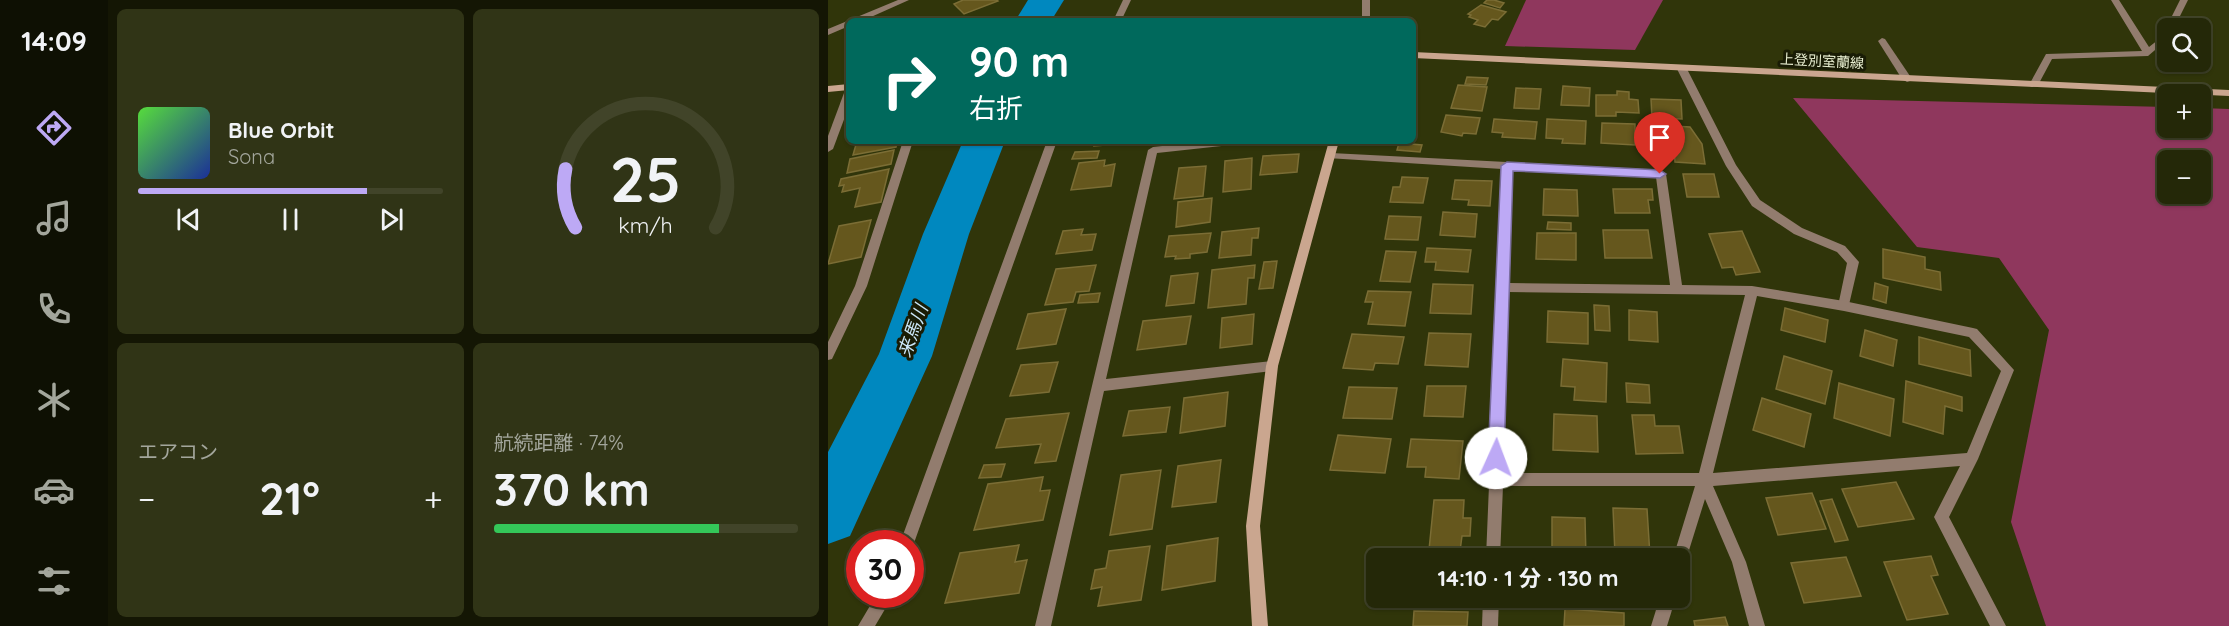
<!DOCTYPE html>
<html lang="ja">
<meta charset="utf-8">
<style>
body{margin:0;font-family:Quicksand,"Noto Sans JP",sans-serif;background:#303416;color:#f1f3f6;height:100vh;display:flex;flex-direction:column;font-size:22px;white-space:nowrap}
*{box-sizing:border-box;margin:0}
p{font-size:20px;color:#a3a69c}
.icon{flex:none;width:33px;height:33px;fill:none;stroke:currentColor;stroke-width:2;stroke-linecap:round;stroke-linejoin:round}
.map{position:relative;flex:1;overflow:hidden}
.drawer{display:flex;flex-direction:column;gap:9px;padding:9px;background:#141604;width:720px}
.drawer>*{flex:none}
.banner{position:absolute;left:18px;top:18px;width:570px;height:126px;border-radius:9px;box-shadow:0 2px 4px #0004,0 0 0 2px #414429;background:#00695c;color:#fff;overflow:hidden}
.buttons{position:absolute;left:1329px;top:18px;display:grid;gap:12px}
.buttons a{display:grid;place-items:center;width:54px;height:54px;border-radius:9px;background:#242808;box-shadow:0 2px 4px #0004,0 0 0 2px #414429;font-size:30px}
.speed{position:absolute;left:18px;top:530px;display:flex;gap:12px;font-size:30px;font-weight:700;text-align:center}
.speed>*{display:grid;place-content:center;width:78px;height:78px;border-radius:50%;background:#242808;box-shadow:0 2px 4px #0004,0 0 0 2px #414429;line-height:1}
.speed .limit{border:9px solid #d22;background:#fff;color:#111}
.pin{position:absolute;display:grid;place-items:center;width:51px;height:51px;color:#fff;margin:-62px -26px;border-radius:50% 50% 50% 0;rotate:-45deg;box-shadow:0 0 6px #0007}
.pin .icon{rotate:45deg}
.me{position:absolute;width:66px;margin:-33px;rotate:2deg;stroke-linejoin:round;filter:drop-shadow(0 0 4px #0008)}
.turn{display:flex;align-items:center;gap:21px;height:126px;padding:0 24px;font-size:27px}
.turn .icon{width:78px;height:78px;stroke-width:2.5}
.turn b{display:block;font-size:42px;line-height:51px}
.big{font-size:45px;font-weight:700;line-height:1.1}
.drawer .widget{flex:1;display:flex;flex-direction:column;justify-content:center;gap:9px;min-width:0;padding:0 21px;border-radius:9px;background:#303416}
.drawer .dial{align-items:center;gap:0}
.dial svg{height:156px;overflow:visible;fill:none;stroke:#414429;stroke-width:7;stroke-linecap:round;text-anchor:middle}
.dial text{fill:#f1f3f6;stroke:none}
.song{display:flex;align-items:center;gap:18px}
.cover{width:72px;height:72px;border-radius:9px;background:linear-gradient(135deg,hsl(110 70% 55%),hsl(230 70% 35%))}
.played{height:6px;border-radius:3px;background:linear-gradient(90deg,#bda9f5 75%,#414429 75%)}
.keys{display:flex;justify-content:space-around;direction:ltr}
.heat{display:flex;justify-content:space-between;align-items:center;font-size:33px;direction:ltr}
.charge{height:9px;border-radius:4px;background:linear-gradient(90deg,#34c759 74%,#414429 0)}
.drawer .tiles{flex:1;display:grid;gap:9px;grid-template-columns:repeat(2,1fr)}
.trip{position:absolute;left:538px;top:548px;width:324px;height:60px;border-radius:9px;background:#242808;box-shadow:0 2px 4px #0004,0 0 0 2px #414429;font-weight:700;line-height:60px;text-align:center}
main{display:flex;flex:1;min-height:0}
.dock{display:flex;flex-direction:column;width:108px;justify-content:space-around;align-items:center;background:#0e1003;color:#a3a69c}
.dock .icon{width:42px;height:42px}
.dock .selected{color:#bda9f5}
.dock b{font-size:27px;color:#f1f3f6}
.map>svg:first-child{display:block}
.green{fill:#8f375d;fill-rule:evenodd}
.lines{fill:none;stroke-linecap:round;stroke-linejoin:round}
.river{fill:#0088bf;fill-rule:evenodd}
.building{fill:#65571d;stroke:#7b6d35;stroke-width:1.5}
.lane{fill:#927c6e;fill-rule:evenodd}
.street{fill:#927c6e;fill-rule:evenodd}
.secondary{fill:#caa68f;fill-rule:evenodd}
.route{fill:#bda9f5;stroke:#7b6e9f;stroke-width:1.5}
.labels{text-anchor:middle;stroke-width:6;stroke-linejoin:round;paint-order:stroke}
.far-street-label{font-size:14px;fill:#e7edd0;stroke:#191c05}
.water-label{font-size:18px;font-style:italic;fill:#cbe7f9;stroke:#191c05}
</style>
<main>
<nav class="dock">
<b>14:09</b>
<svg class="icon selected" aria-label="directions" viewBox="0 0 24 24"><path d="M12 3l9 9-9 9-9-9zM9 14v-3h6M13 9l2 2-2 2"/></svg>
<svg class="icon" aria-label="music" viewBox="0 0 24 24"><path d="M9 18V5l10-2v13"/><circle cx="6" cy="18" r="3"/><circle cx="16" cy="16" r="3"/></svg>
<svg class="icon" aria-label="phone" viewBox="0 0 24 24"><path d="M5 4h4l2 5-3 2q2 4 5 5l2-3 5 2v4C11 20 4 13 5 4z"/></svg>
<svg class="icon" aria-label="climate" viewBox="0 0 24 24"><path d="M12 3v18M4 7l16 10M4 17L20 7"/></svg>
<svg class="icon" aria-label="car" viewBox="0 0 24 24"><path d="M5 17H2v-5l4-1 3-4h7l3 4 3 1v5h-3M9 17h6M6 11h13"/><circle cx="7" cy="17" r="2"/><circle cx="17" cy="17" r="2"/></svg>
<svg class="icon" aria-label="filters" viewBox="0 0 24 24"><path d="M4 7h16M4 17h16"/><circle cx="9" cy="7" r="2"/><circle cx="15" cy="17" r="2"/></svg>
</nav>
<section class="drawer">
<div class="tiles">
<div class="widget">
<div class="song"><i class="cover"></i><div><b>Blue Orbit</b><p>Sona</p></div></div>
<div class="played"></div>
<div class="keys"><svg class="icon" aria-label="previous" viewBox="0 0 24 24"><path d="M18 5L8 12l10 7zM5 5v14"/></svg><svg class="icon" aria-label="pause" viewBox="0 0 24 24"><path d="M8 5v14M16 5v14"/></svg><svg class="icon" aria-label="next" viewBox="0 0 24 24"><path d="M6 5l10 7-10 7zM19 5v14"/></svg></div>
</div>
<div class="widget dial"><svg viewBox="0 0 100 80">
<path d="M14 69A42 42 0 1 1 86 69"/>
<path d="M14 69A42 42 0 0 1 9 39" stroke="#bda9f5"/>
<text x="50" y="56" font-size="32" font-weight="700">25</text>
<text x="50" y="72" font-size="11">km/h</text>
</svg></div>
<div class="widget"><p>エアコン</p>
<div class="heat"><a>−</a><b class="big">21°</b><a>+</a></div>
</div>
<div class="widget"><p>航続距離 · 74%</p><b class="big">370 km</b><div class="charge"></div></div>
</div>
</section>
<div class="map">
<svg width="1401" height="626" viewBox="0 0 1401 626">
<rect width="100%" height="100%" fill="#30350a"/>
<g class="green">
<polygon points="698,0 835,0 807,50 677,46"/>
<path d="M965 98 1339 107 1340 128H1372L1373 108 1401 109V626H1218L1183 522 1221 330 1171 258 1089 247ZM1340 160H1372V194H1340Z"/>
</g>
<g class="lines">
<g class="river">
<polygon points="200,0 236,0 223,21 187,21"/>
<polygon points="135,141 177,141 141,234 104,356 22,536 0,544 0,452 51,354 95,234"/>
</g>
</g>
<g class="building">
<polygon points="135,0 169,0 170,1 136,14 126,4"/>
<polygon points="659,0 666,0 676,3 672,8 656,3"/>
<polygon points="653,5 678,12 670,20 664,19 657,27 646,24 650,20 641,17 643,15 640,14"/>
<polygon points="639,77 660,78 658,85 637,84"/>
<polygon points="630,85 659,87 654,111 623,108"/>
<polygon points="735,86 762,88 761,106 733,105"/>
<polygon points="688,88 713,89 711,109 686,108"/>
<polygon points="789,91 801,92 801,99 810,100 811,113 788,112 788,116 768,116 768,95 789,95"/>
<polygon points="823,99 853,100 854,119 824,118"/>
<polygon points="618,115 652,118 648,134 635,133 634,136 613,132"/>
<polygon points="666,119 709,122 707,139 674,137 675,133 664,132"/>
<polygon points="719,119 758,121 757,144 734,143 735,139 718,138"/>
<polygon points="774,123 807,124 807,145 773,143"/>
<polygon points="829,125 862,127 874,144 877,164 847,162 846,148 837,147 837,137 829,137"/>
<polygon points="29,141 69,141 68,147 25,155"/>
<polygon points="267,141 305,141 304,143 266,146"/>
<polygon points="571,143 594,145 592,152 569,150"/>
<polygon points="66,150 63,164 19,173 22,159"/>
<polygon points="271,151 269,158 244,159 247,152"/>
<polygon points="471,154 469,172 432,175 435,156"/>
<polygon points="424,158 423,189 395,192 397,161"/>
<polygon points="277,160 276,166 287,164 283,186 243,190 251,163"/>
<polygon points="378,166 375,196 346,199 351,168"/>
<polygon points="61,169 53,202 27,207 32,188 14,192 16,185 11,186 13,179"/>
<polygon points="855,174 886,174 891,197 859,197"/>
<polygon points="574,177 600,178 595,203 562,202 565,187 572,187"/>
<polygon points="627,180 664,181 662,206 640,205 641,200 624,199"/>
<polygon points="716,189 749,190 750,216 715,215"/>
<polygon points="785,189 824,189 825,200 820,200 822,213 787,213"/>
<polygon points="384,198 382,222 348,227 350,202"/>
<polygon points="615,212 649,214 647,237 612,235"/>
<polygon points="561,216 593,217 590,240 557,239"/>
<polygon points="43,220 33,257 0,264 11,226"/>
<polygon points="720,222 743,223 743,230 719,229"/>
<polygon points="431,228 430,238 424,238 423,255 391,258 394,232"/>
<polygon points="255,229 253,235 268,234 264,250 228,254 235,231"/>
<polygon points="775,230 820,230 824,258 777,258"/>
<polygon points="914,231 932,272 908,275 905,267 894,268 881,234"/>
<polygon points="383,233 379,252 362,254 362,258 347,259 348,256 337,257 341,236"/>
<polygon points="709,233 748,233 748,260 708,259"/>
<polygon points="599,248 643,250 640,272 607,270 608,262 597,262"/>
<polygon points="1055,249 1097,257 1097,269 1112,272 1113,290 1055,278"/>
<polygon points="558,251 588,252 582,282 552,281"/>
<polygon points="449,261 445,288 431,289 436,262"/>
<polygon points="268,265 261,291 248,292 245,302 217,305 228,269"/>
<polygon points="427,265 426,278 420,278 418,304 380,308 384,270"/>
<polygon points="370,273 366,303 338,306 343,276"/>
<polygon points="1047,283 1060,287 1058,303 1045,299"/>
<polygon points="605,284 645,285 643,314 602,313"/>
<polygon points="540,291 583,292 577,326 540,324 545,302 537,302"/>
<polygon points="272,293 270,302 250,303 252,295"/>
<polygon points="766,305 781,306 782,331 767,330"/>
<polygon points="957,308 1000,320 997,342 953,330"/>
<polygon points="238,309 228,344 189,349 200,314"/>
<polygon points="801,310 829,312 830,342 801,340"/>
<polygon points="720,311 760,313 760,344 719,342"/>
<polygon points="426,314 424,344 392,348 394,318"/>
<polygon points="363,316 358,344 309,350 315,321"/>
<polygon points="1037,330 1069,340 1065,366 1032,356"/>
<polygon points="601,333 643,334 640,367 597,365"/>
<polygon points="524,334 576,337 570,364 547,363 545,370 515,368"/>
<polygon points="1091,337 1142,350 1143,376 1091,364"/>
<polygon points="956,356 1004,371 997,404 948,389"/>
<polygon points="735,359 779,363 778,402 746,400 747,387 733,386"/>
<polygon points="230,362 221,392 182,396 193,365"/>
<polygon points="1078,381 1134,397 1134,411 1117,406 1115,434 1075,422"/>
<polygon points="798,383 821,385 822,403 799,402"/>
<polygon points="1011,383 1066,399 1062,436 1006,418"/>
<polygon points="599,386 638,386 635,417 596,416"/>
<polygon points="521,387 569,388 564,419 515,418"/>
<polygon points="400,392 397,426 352,433 356,398"/>
<polygon points="934,398 983,414 976,447 925,430"/>
<polygon points="342,407 338,432 295,436 301,411"/>
<polygon points="241,413 228,461 207,463 213,444 168,448 178,419"/>
<polygon points="726,414 769,416 770,452 725,450"/>
<polygon points="804,415 826,415 827,426 851,426 855,453 808,454"/>
<polygon points="510,435 563,439 557,473 502,470"/>
<polygon points="583,439 635,441 631,479 597,477 598,467 579,467"/>
<polygon points="393,460 388,502 344,507 350,466"/>
<polygon points="177,464 173,477 151,478 156,465"/>
<polygon points="333,470 324,529 282,535 293,475"/>
<polygon points="215,477 212,491 222,490 215,520 146,530 160,484"/>
<polygon points="1068,482 1086,519 1030,527 1014,489"/>
<polygon points="984,493 998,529 950,535 938,498"/>
<polygon points="1004,499 1020,540 1007,542 992,501"/>
<polygon points="606,500 636,500 635,518 643,518 642,536 634,536 632,551 601,550"/>
<polygon points="785,508 819,509 822,556 787,555"/>
<polygon points="724,517 757,518 758,558 724,558"/>
<polygon points="390,538 387,581 334,590 339,546"/>
<polygon points="191,545 187,562 199,560 191,593 117,603 132,553"/>
<polygon points="322,546 313,600 270,606 274,587 263,589 267,570 278,568 281,551"/>
<polygon points="1103,556 1110,575 1103,576 1120,614 1079,620 1056,562"/>
<polygon points="1018,557 1033,596 976,603 963,563"/>
<polygon points="589,597 639,597 638,603 589,603"/>
<polygon points="737,609 796,613 796,626 736,626"/>
<polygon points="586,611 640,612 639,626 585,626"/>
<polygon points="897,617 900,626 867,626 866,621"/>
</g>
<g class="lines">
<g class="lane">
<polygon points="70,0 81,0 34,21 21,21 21,26 0,35 0,29"/>
<polygon points="295,0 303,0 293,21 285,21"/>
<polygon points="1054,38 1057,39 1084,79 1082,81 1079,82 1074,79 1050,41"/>
<polygon points="854,66 859,69 908,165 932,200 974,228 1017,246 1031,262 1020,309 1012,309 1010,306 1019,263 1009,252 966,234 924,206 898,166 849,69"/>
<polygon points="75,141 85,141 39,286 4,359 0,360 0,342 27,286"/>
<polygon points="219,141 229,141 86,543 82,549 82,543 72,543"/>
<polygon points="49,594 66,594 47,626 30,626"/>
</g>
<g class="street">
<rect x="534" y="0" width="8" height="21"/>
<polygon points="1283,0 1291,0 1321,47 1340,32 1340,39 1320,56 1224,59 1209,87 1203,87 1201,85 1218,54 1314,51"/>
<polygon points="1352,0 1360,0 1346,28 1339,30 1338,28"/>
<polygon points="21,90 21,106 5,149 0,152 0,136 16,93"/>
<polygon points="380,141 417,141 412,144 329,153 278,379 444,361 448,362 450,366 448,370 444,371 276,391 223,626 207,626 320,150 325,147"/>
<path d="M503 153 833 170 838 174 854 285 924 286 1016 301 1145 328 1149 329 1186 370 1150 459 1121 517 1178 626H1162L1106 517 1132 466 885 486 918 562 937 626H921L904 562 877 499 857 563 852 565V558H845L867 486H675L672 558H658L669 290 667 287 669 284 674 169 499 158 498 156ZM684 169 828 177 842 285 681 283ZM680 292 917 295 871 473H675ZM929 296 1016 311 1141 337 1173 371 1139 453 885 473Z"/>
<polygon points="655,597 671,597 670,626 654,626"/>
<polygon points="832,597 848,597 839,626 823,626"/>
</g>
<g class="secondary">
<polygon points="585,52 1401,90 1401,96 585,58"/>
<polygon points="21,84 21,90 0,92 0,86"/>
<polygon points="501,141 511,141 450,366 432,526 440,626 424,626 418,526 438,366"/>
</g>
</g>
<polygon class="route" points="679,162 832,170 838,174 832,178 685,171 676,458 674,463 668,465 663,463 660,458 673,166"/>
<g class="labels">
<g class="far-street-label">
<text transform="translate(994 61) rotate(3)" y="5">上登別室蘭線</text>
</g>
<g class="water-label">
<text transform="translate(85 331) rotate(-70)" y="6">来馬川</text>
</g>
</g>
</svg>
<div class="buttons">
<a><svg class="icon" aria-label="search" viewBox="0 0 24 24"><circle cx="10" cy="10" r="6"/><path d="M15 15l6 6"/></svg></a>
<a>+</a>
<a>−</a>
</div>
<div class="speed"><div class="limit">30</div></div>
<div class="pin" style="left:832px;top:174px;background:#d93025"><svg class="icon" aria-label="arrive" viewBox="0 0 24 24"><path d="M6 21V4h12l-3 4 3 4H6"/></svg></div>
<svg class="me" style="left:668px;top:458px" viewBox="-20 -20 40 40"><circle r="19" fill="#fff"/><path d="M0-13L10 11 0 6-10 11z" fill="#bda9f5"/></svg>
<div class="trip">14:10 · 1 分 · 130 m</div>
<div class="banner">
<div class="turn"><svg class="icon" aria-label="right" viewBox="0 0 24 24"><path d="M7 20v-9h11M14 6l5 5-5 5"/></svg><div><b>90 m</b>右折</div></div>
</div>
</div>
</main>
